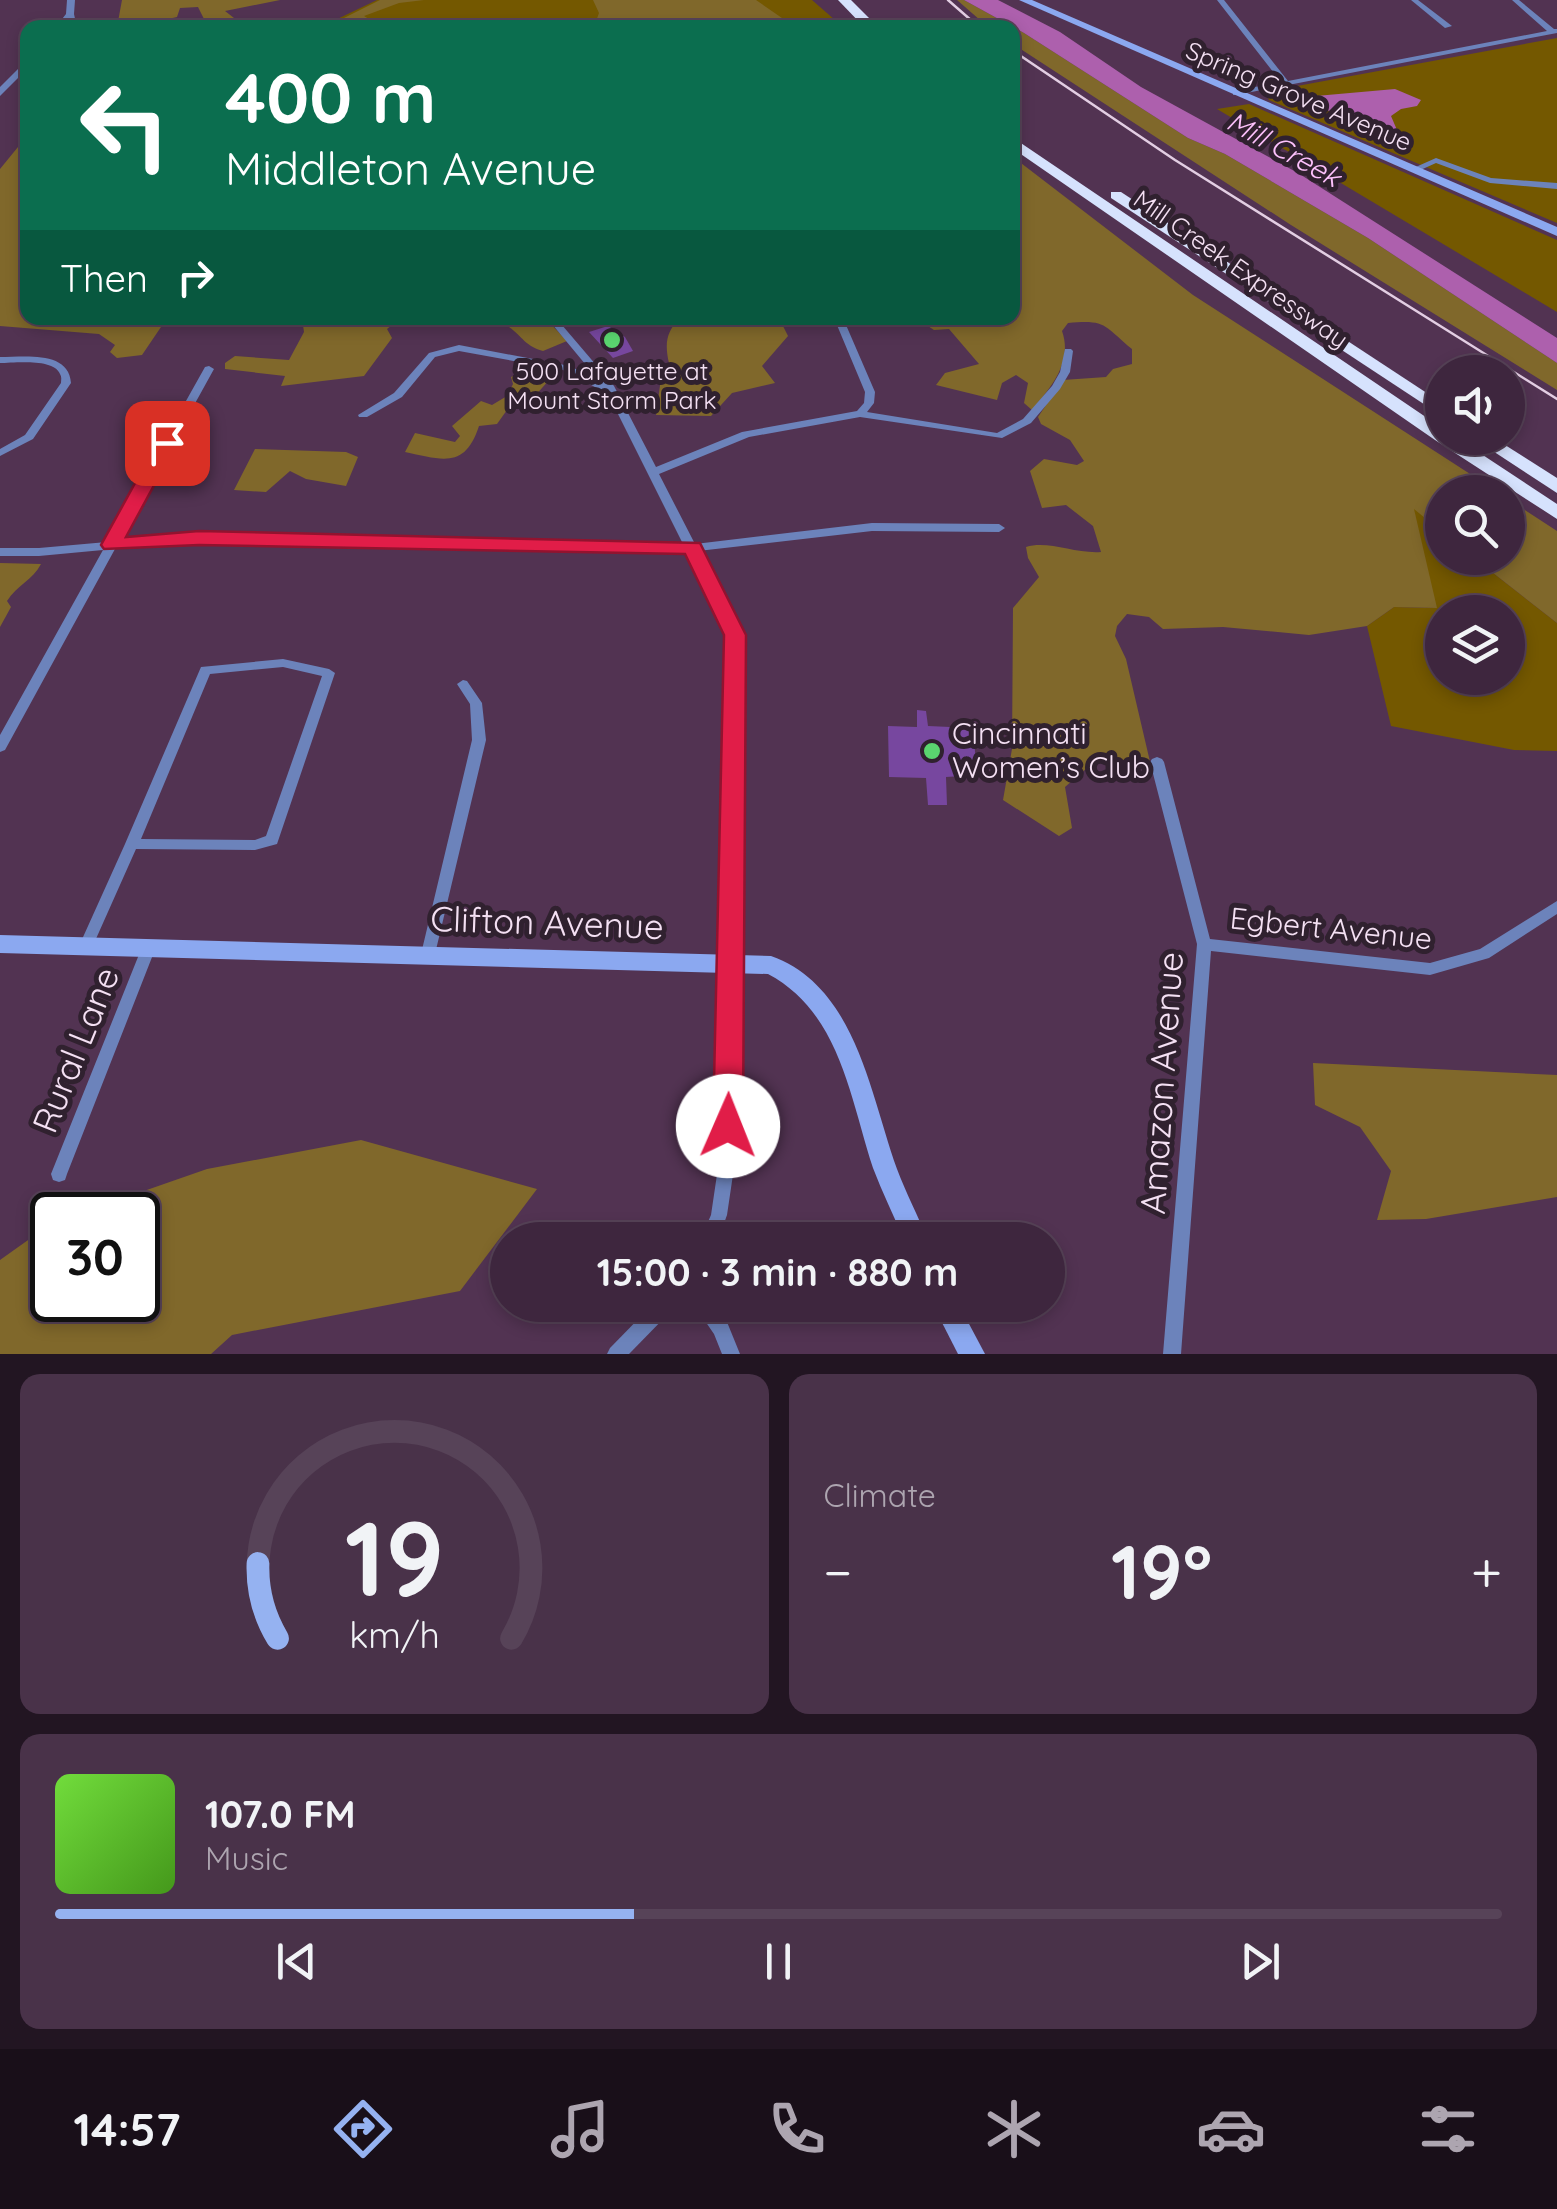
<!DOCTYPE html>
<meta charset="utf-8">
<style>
body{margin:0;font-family:Quicksand,sans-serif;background:#493249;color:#f1f3f6;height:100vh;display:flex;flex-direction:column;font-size:38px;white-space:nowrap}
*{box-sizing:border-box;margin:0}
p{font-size:32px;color:#ada5b0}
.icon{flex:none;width:55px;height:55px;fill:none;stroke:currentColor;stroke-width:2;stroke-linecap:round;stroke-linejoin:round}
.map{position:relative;height:1354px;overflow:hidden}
.drawer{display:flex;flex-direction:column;gap:20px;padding:20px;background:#221522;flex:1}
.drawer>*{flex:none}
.guide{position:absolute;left:20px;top:20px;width:1000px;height:305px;border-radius:20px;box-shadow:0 5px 15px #0003,0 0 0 2px #574358;background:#0b6e4f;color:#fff;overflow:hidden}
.tools{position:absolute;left:1425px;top:355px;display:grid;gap:20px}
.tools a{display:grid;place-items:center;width:100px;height:100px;border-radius:50%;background:#3e263e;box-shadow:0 5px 15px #0003,0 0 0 2px #574358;font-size:50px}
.speed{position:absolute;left:30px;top:1192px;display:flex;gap:20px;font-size:50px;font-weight:700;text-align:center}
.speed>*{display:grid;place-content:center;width:130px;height:130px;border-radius:50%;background:#3e263e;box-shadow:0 5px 15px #0003,0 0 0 2px #574358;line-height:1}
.speed .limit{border:5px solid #111;border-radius:15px;background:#fff;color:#111}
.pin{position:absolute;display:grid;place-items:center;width:85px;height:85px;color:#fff;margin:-42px;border-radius:20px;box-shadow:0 5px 15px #0006}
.me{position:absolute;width:110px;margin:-55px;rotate:1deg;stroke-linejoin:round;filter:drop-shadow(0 0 8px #0008)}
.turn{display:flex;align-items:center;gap:35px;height:210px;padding:0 40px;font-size:45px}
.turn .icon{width:130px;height:130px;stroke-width:2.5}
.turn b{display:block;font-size:70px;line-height:85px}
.then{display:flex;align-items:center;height:95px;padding:0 40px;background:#0003;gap:20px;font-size:38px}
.big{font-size:75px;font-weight:700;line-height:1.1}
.drawer .tile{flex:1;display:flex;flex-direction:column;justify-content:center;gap:15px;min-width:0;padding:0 35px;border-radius:20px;background:#493249}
.drawer .dial{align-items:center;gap:0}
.dial svg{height:260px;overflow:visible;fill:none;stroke:#574358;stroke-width:7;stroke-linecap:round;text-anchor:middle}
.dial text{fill:#f1f3f6;stroke:none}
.song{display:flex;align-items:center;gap:30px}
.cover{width:120px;height:120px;border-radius:15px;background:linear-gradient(135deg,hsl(100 70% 55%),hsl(100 70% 35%))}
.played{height:10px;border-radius:5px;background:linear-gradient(90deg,#95b2f1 40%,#574358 40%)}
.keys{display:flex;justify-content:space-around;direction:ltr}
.heat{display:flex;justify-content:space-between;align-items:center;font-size:55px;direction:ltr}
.drawer .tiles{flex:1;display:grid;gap:20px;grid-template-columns:1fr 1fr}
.tile:last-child{grid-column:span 2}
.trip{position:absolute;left:490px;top:1222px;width:575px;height:100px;border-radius:50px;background:#3e263e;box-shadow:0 5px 15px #0003,0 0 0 2px #574358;font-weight:700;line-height:100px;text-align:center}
.menu{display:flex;height:160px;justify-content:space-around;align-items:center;background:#190f19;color:#ada5b0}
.menu .icon{width:70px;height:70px}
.menu .current{color:#95b2f1}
.menu b{font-size:45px;color:#f1f3f6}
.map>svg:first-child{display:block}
.green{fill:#745800;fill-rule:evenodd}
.forest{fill:#80682b}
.water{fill:#ad60ad}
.building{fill:#77479f}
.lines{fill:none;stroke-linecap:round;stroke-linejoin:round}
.minor{fill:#6c83bb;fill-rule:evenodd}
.tertiary{fill:#6c83bb;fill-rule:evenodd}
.secondary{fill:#8ba8f0;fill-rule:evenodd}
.motorway{fill:#d6e2fd;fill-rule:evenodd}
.rail{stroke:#e3cee3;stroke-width:2.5}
.route{fill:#e11d48;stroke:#92132f;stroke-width:2.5}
.poi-dot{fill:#5ad56f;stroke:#30212f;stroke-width:4}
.labels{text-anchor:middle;stroke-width:10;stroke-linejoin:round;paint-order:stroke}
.far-street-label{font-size:25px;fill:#f4e0f3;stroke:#30212f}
.far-poi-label{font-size:25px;fill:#f4e0f3;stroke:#30212f}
.far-water-label{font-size:28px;font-style:italic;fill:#fec2fd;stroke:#30212f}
.poi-label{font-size:30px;fill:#f4e0f3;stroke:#30212f;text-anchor:start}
.street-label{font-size:30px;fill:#f4e0f3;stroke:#30212f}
.near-street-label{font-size:35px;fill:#f4e0f3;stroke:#30212f}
</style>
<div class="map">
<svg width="1557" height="1354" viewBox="0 0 1557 1354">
<rect width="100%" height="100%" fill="#523352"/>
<g class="green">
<polygon points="377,0 812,0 843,27 363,28 329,23"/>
<polygon points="1557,38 1557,223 1269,100 1265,92"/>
<polygon points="1249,104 1557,240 1557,312 1217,109"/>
<path d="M1413 507 1442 532V558H1474L1557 623V751L1514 750 1391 726 1367 626 1394 607 1436 608ZM1442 612H1508V678H1442Z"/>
</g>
<g class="forest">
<polygon points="122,0 280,0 225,11 234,18 231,27 208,27 198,7 180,8 177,17 150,23 145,27 117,27"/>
<path d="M380 0H424L399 3 364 16C399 40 464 3 507 27H368L340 20Z"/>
<polygon points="593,0 756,0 795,27 594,27 599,13"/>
<polygon points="957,0 964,0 1024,33 1188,138 1225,154 1368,238 1557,363 1557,390 1291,225 1013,44 1012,28 988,27"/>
<polygon points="27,136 28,318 186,318 161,327 142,355 117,358 110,352 115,345 99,334 0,326 0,169"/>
<path d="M1013 157 1193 295 1498 492H1442V532L1414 509 1437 608 1394 607 1367 626 1309 635 1223 627 1163 629 1149 617 1127 614 1117 626 1115 636 1126 659 1151 766 1095 761 1065 787 1072 828 1059 836 1003 800 1012 749 1013 608 1039 577 1028 558 1026 547C1048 540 1075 554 1101 552L1093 526 1066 505 1042 508 1030 471 1044 459 1077 465 1084 461 1070 440 1041 424 1038 417 1063 380 1106 377 1113 369 1132 364V349C1104 326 1107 319 1068 323L1062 331C1073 362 1051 387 1032 410L1024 403 1028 383 1016 375 1002 383 997 400 936 385 945 373 979 364 949 329 934 330 916 318H1012Z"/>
<polygon points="302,318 401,318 387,329 392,338 364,376 281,386 285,376 225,369 225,363 235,356 289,360 304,332"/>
<path d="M452 318H545L567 341 543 351C525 346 523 337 509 327 495 315 468 325 451 326Z"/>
<path d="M681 318H779L788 336 762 366 775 383 732 393 711 416 656 415 662 371 669 363C665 346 665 331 681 318Z"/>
<path d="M535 366 549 368 550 379 526 406 507 410 497 424 479 426C465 469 443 460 405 452L415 433 455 442 460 436 452 426 481 401 492 405 507 396 513 384 511 377Z"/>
<polygon points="255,449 346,452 358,457 346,486 306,479 290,471 266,492 234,490"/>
<polygon points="1508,499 1557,531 1557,623 1474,558 1508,558"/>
<path d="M0 563 41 564C33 580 17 585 7 601L11 607 0 627Z"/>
<polygon points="1313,1063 1557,1075 1557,1197 1426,1219 1377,1220 1391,1171 1360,1127 1315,1105"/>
<polygon points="361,1140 537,1189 460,1291 232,1335 211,1354 0,1354 0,1260 52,1223 52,1300 138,1300 138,1215 75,1215 207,1169"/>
</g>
<g class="water">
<polygon points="964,0 998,0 1060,32 1141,87 1298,173 1557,338 1557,363 1368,238 1225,154 1188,138 1024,33"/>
<path d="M1395 89 1421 100 1417 106 1401 109 1391 116 1400 137C1371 142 1341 116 1316 104V96Z"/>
</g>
<g class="building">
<polygon points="608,326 625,337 633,351 613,358 589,332"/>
<polygon points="917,710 926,711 928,726 973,728 977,775 946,777 947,805 928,805 926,778 889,777 888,726 917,727"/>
<polygon points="778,1225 812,1230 812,1240 768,1240 768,1229 778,1229"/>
</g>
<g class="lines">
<g class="minor">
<polygon points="1217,0 1224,0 1288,81 1547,31 1512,0 1519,0 1554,29 1557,29 1557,33 1236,95 1233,95 1233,91 1281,82"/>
<polygon points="1411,0 1418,0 1452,26 1445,28"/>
<polygon points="70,12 74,14 77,28 70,28 66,14"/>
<path d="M338 20 366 26V28C356 28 344 24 335 25 326 26 319 28 311 28Z"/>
<polygon points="1436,158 1491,178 1557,183 1557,189 1490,183 1436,163 1416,172 1409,170"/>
<polygon points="547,318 556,318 614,386 656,467 742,432 857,411 864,403 865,392 834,318 843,318 875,392 874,403 867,412 997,433 1023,419 1052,386 1060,372 1065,349 1071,349 1073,351 1070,372 1060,389 1031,423 1002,438 860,417 749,437 659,474 695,544 872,523 999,524 1005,528 999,532 872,531 698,551 741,635 735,1161 727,1215 718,1240 700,1240 711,1215 719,1161 729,635 687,552 199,542 115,549 5,750 0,752 0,735 103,550 39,556 0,556 0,548 39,548 107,542 205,367 209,366 214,369 119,541 199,534 683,544 608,394 563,370 459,351 435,357 402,397 367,417 359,417 358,415 394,393 429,353 459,345 570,366 600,382"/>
<path d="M0 357C24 357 69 350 71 383L33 439 0 456V449L25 435 61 383C61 380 62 377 60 374 54 358 14 363 0 363Z"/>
<path d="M283 659 329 669 335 673 277 844 255 850 136 849 91 950 86 952 81 950 79 946 125 844 201 667ZM283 667 322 676 266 836 255 840 141 839 210 674Z"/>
<polygon points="463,680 467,681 482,703 486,740 435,954 433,958 428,960 423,958 421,954 472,740 470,704 457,684"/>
<polygon points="1157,757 1162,759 1164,762 1210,939 1430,963 1480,949 1557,901 1557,914 1489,958 1430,975 1211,951 1181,1354 1163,1354 1197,944 1150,762 1152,759"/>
<polygon points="149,941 154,943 156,947 67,1174 65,1180 59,1182 53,1180 51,1174 142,947 144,943"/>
<polygon points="652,1305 674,1305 671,1311 629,1354 607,1354 610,1348"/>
<polygon points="694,1305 714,1305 727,1322 740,1354 722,1354 714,1334"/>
</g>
<g class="tertiary">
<polygon points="67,0 75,0 74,14 64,28 55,28 66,14"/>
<polygon points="28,59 28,68 0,96 0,87"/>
</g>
<g class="secondary">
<polygon points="1019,0 1032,0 1557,227 1557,236"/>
<path d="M0 935 771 956C856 986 870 1094 897 1169 906 1193 918 1216 928 1240H904C894 1216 882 1192 873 1168 850 1098 840 1012 768 974L0 953Z"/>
<polygon points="933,1305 959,1305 985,1354 958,1354"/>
</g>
<g class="motorway">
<polygon points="838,0 851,0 879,28 865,28"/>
<polygon points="1012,137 1442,428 1442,438 1457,438 1557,504 1557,519 1435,440 1012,148"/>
<polygon points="1111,192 1121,192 1442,403 1442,416 1111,198"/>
<polygon points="1473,438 1494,438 1557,478 1557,493"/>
</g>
<g class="rail">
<polyline points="948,0 980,28"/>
<polyline points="1012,50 1175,160 1557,399"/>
</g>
</g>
<polygon class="route" points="167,437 177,443 126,537 199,531 700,543 746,635 743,1126 738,1135 728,1139 717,1135 713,1126 724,635 685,554 199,545 104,549 101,545 157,443"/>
<g class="poi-dot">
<circle cx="612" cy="340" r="10"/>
<circle cx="932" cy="751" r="10"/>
</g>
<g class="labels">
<g class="far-street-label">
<text transform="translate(1299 96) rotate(23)" y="9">Spring Grove Avenue</text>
<text transform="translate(1241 269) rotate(35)" y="9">Mill Creek Expressway</text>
</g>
<g class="far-poi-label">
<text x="612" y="380">500 Lafayette at<tspan x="612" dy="29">Mount Storm Park</tspan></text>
</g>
<g class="far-water-label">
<text transform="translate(1284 149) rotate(29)" y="10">Mill Creek</text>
</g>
<g class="poi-label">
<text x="952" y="744">Cincinnati<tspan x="952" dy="34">Women’s Club</tspan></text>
</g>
<g class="street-label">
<text transform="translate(1331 929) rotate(6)" y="10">Egbert Avenue</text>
</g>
<g class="near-street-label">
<text transform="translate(547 923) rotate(2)" y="12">Clifton Avenue</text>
<text transform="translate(76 1050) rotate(-68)" y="12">Rural Lane</text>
<text transform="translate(1162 1083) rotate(-86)" y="12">Amazon Avenue</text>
</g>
</g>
</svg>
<div class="tools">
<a><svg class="icon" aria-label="sound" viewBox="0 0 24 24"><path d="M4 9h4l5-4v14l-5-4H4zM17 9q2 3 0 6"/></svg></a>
<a><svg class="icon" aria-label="search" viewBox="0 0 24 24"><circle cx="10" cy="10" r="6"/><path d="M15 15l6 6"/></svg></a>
<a><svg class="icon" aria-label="layers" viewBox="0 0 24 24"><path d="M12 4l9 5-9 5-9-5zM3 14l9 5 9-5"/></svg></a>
</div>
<div class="speed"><div class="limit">30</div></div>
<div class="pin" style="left:167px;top:443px;background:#d93025"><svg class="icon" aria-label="arrive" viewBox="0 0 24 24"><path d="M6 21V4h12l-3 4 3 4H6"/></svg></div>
<svg class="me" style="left:728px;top:1126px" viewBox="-20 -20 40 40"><circle r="19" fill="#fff"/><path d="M0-13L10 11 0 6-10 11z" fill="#e11d48"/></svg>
<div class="trip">15:00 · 3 min · 880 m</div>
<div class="guide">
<div class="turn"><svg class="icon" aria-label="left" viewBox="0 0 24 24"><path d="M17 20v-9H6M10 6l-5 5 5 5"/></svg><div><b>400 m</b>Middleton Avenue</div></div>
<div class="then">Then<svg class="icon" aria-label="right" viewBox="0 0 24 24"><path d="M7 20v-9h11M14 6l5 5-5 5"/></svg></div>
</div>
</div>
<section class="drawer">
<div class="tiles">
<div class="tile dial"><svg viewBox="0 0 100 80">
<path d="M14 69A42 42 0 1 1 86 69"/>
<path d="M14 69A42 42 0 0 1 8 46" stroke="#95b2f1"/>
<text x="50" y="56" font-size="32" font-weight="700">19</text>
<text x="50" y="72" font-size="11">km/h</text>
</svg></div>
<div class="tile"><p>Climate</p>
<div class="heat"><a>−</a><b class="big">19°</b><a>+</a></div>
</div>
<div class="tile">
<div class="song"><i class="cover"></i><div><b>107.0 FM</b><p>Music</p></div></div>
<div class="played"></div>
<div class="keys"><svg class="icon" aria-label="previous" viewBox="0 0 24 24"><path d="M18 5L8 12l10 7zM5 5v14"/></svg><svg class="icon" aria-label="pause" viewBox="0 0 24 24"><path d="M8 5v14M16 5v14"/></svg><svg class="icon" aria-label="next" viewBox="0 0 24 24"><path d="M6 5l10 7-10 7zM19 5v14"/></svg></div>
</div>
</div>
</section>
<nav class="menu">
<b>14:57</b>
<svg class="icon current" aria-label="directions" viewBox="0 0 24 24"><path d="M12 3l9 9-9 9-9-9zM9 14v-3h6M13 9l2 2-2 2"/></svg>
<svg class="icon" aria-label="music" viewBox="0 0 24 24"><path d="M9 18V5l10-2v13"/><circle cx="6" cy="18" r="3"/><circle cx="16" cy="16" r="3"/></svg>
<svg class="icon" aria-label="phone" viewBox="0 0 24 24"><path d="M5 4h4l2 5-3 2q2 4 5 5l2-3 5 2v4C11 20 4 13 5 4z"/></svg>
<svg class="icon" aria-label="climate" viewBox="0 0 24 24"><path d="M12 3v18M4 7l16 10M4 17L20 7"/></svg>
<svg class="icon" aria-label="car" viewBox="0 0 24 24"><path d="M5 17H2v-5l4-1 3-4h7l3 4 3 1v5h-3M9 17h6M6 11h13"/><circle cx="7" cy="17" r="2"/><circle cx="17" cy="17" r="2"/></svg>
<svg class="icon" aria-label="filters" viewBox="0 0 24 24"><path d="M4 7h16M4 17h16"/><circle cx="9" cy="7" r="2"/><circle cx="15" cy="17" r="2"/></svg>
</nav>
